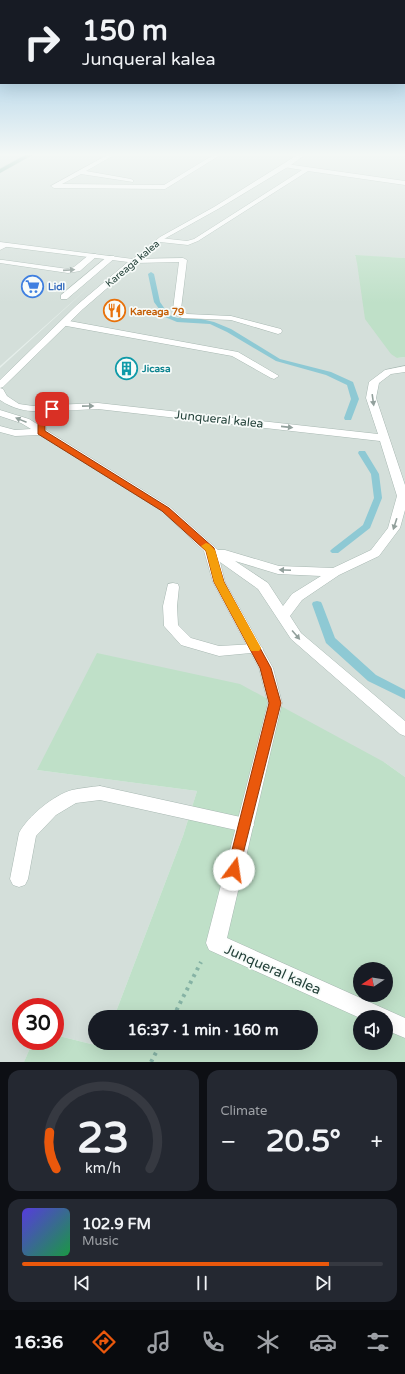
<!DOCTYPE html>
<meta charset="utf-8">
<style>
body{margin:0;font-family:"Varela Round",sans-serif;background:#242831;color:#f1f3f6;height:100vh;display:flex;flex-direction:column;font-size:15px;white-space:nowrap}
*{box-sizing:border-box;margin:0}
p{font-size:13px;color:#9ea1a6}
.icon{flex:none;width:22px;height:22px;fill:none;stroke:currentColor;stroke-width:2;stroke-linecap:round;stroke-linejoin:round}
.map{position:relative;height:1062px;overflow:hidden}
.panel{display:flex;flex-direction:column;gap:8px;padding:8px;background:#0d0f14;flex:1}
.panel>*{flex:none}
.guide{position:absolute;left:0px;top:0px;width:405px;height:84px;box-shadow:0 4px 16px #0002;background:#171b24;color:#f1f3f6;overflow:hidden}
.needle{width:26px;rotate:258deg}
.controls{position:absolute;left:353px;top:962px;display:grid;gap:8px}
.controls a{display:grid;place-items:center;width:40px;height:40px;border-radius:50%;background:#171b24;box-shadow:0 4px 16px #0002;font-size:20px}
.speed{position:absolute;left:12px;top:998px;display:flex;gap:8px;font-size:20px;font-weight:700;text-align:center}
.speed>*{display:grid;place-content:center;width:52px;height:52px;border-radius:50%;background:#171b24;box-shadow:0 4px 16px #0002;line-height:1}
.speed .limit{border:6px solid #d22;background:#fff;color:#111}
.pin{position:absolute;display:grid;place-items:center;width:34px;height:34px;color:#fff;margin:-17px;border-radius:8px;box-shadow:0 2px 6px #0006}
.me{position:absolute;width:44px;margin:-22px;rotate:14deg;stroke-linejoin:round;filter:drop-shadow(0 0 3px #0008)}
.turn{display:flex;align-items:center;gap:14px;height:84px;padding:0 16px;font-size:18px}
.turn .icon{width:52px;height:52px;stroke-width:2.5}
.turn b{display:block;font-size:28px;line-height:34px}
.big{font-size:30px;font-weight:700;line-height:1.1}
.panel .card{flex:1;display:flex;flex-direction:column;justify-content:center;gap:6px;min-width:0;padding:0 14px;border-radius:12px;background:#242831}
.panel .dial{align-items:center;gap:0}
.dial svg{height:104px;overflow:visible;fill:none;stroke:#363941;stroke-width:7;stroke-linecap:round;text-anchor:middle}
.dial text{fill:#f1f3f6;stroke:none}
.song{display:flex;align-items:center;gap:12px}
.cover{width:48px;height:48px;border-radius:6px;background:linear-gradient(135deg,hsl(250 70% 55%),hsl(140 70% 35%))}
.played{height:4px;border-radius:2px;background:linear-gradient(90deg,#ea580c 85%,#363941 85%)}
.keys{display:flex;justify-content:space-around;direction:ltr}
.heat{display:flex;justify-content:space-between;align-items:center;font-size:22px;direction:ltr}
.panel .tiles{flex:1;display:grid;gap:8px;grid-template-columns:1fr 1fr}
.card:last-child{grid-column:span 2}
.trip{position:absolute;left:88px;top:1010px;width:230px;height:40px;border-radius:20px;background:#171b24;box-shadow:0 4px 16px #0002;font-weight:700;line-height:40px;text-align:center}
.menu{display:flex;height:64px;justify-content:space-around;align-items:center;background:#090b0e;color:#9ea1a6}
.menu .icon{width:28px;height:28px}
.menu .on{color:#ea580c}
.menu b{font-size:18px;color:#f1f3f6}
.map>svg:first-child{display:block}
.built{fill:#d4dfda}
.green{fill:#bfe0c8;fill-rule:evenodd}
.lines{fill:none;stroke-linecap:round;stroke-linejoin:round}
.stream{fill:#8ec9d4;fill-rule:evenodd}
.service-casing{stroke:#a8b8b2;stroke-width:1}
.minor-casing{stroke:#a8b8b2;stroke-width:1}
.primary-casing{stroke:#c2cac8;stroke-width:1}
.path{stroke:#86b3a5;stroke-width:4;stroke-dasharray:3 4.5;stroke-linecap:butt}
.service{fill:#fff;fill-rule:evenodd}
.minor{fill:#fff;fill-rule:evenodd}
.primary{fill:#6aa596;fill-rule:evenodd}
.oneway{fill:#92a09c}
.route{fill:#ea580c;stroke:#983908}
.slow{fill:#f59e0b}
.labels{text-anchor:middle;stroke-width:3.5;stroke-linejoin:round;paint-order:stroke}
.far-street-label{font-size:10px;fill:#24423a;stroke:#f7fbf9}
.far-shop-label{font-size:10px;font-weight:bold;fill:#366cbe;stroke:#f7fbf9;text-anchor:start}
.far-food-label{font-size:10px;font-weight:bold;fill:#c56008;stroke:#f7fbf9;text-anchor:start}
.far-culture-label{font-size:10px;font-weight:bold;fill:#0d838f;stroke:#f7fbf9;text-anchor:start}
.street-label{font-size:12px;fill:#24423a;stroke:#f7fbf9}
.near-street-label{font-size:14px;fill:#24423a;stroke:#f7fbf9}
</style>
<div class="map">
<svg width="405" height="1062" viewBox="0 0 405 1062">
<rect width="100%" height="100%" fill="#e6efeb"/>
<polygon class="built" points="0,154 405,154 405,258 355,256 397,358 405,357 405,777 384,762 37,770 197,791 183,836 114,1017 95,1017 95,1043 105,1043 103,1047 55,1035 55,1007 21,1007 21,1041 33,1041 24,1062 0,1062 0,368 90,286 0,366"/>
<g class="green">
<polygon points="355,255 405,258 405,357 397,358 391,354 365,319 357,263"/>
<path d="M97 653 240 684 384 762 405 777V1062H24L33 1041H55V1035L103 1047 105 1043H311V1017H114L183 836 197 791 37 770ZM360 969H386V995H360ZM360 1017H386V1043H360Z"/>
</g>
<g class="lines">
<g class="stream">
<polygon points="151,272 154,274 160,302 169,315 177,318 201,319 214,322 231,329 280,359 331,372 353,382 359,399 351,420 345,420 344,418 351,399 347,385 326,375 276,361 227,332 210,324 177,322 165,317 154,302 148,274"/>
<polygon points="359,451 365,451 379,474 382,498 370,528 338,553 332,553 330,551 332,549 363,525 374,498 371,474 358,453"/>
<polygon points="317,601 321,602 322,604 335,638 376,675 405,690 405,699 368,681 326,643 312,604 313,602"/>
</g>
<defs>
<g id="service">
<polygon points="109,154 116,154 86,171 131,179 133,180 133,182 81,174 62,184 164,185 215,154 222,154 165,189 54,188 51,186"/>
<polygon points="286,164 405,181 405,185 308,171 198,241 188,245 160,242 157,240 160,238 187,241 194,239 302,170 284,167 284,165"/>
<polygon points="6,243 10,245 0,250 0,245"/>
<polygon points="90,254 96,254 97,256 80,271 68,273 0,263 0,260 3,260 68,269 74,267"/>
<polygon points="108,256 114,256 115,258 67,299 61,299 61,295"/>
<polygon points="183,258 187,260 181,309 187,314 231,316 281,329 282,331 281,333 278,334 231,320 182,318 176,315 173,309 179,262 134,263 130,261 134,259"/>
<polygon points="64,320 238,352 279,376 274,379 271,378 232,356 61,325 60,323 61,321"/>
<polygon points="173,583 178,584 179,587 177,606 178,625 191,638 219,646 256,644 261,646 263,649 261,652 219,656 181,645 164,626 163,606 168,584"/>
<path d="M100 786 245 818 251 820 254 825 251 830 245 832 100 800 76 803 56 815 36 836 28 879 25 885 19 887 13 885 10 879 19 833C28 816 54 795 72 790 81 788 91 787 100 786Z"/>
</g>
<g id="minor">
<polygon points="299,154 306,154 291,165 218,209 164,239 83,309 3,387 0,388 0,380 77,305 128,262 0,246 0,242 133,259 160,237 214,207"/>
<path d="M405 366V372L391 374 379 383 376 398 405 485V510L400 528 379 556 339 575 302 600 290 616 301 633 405 721V736L400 734 291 639 258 589 220 562 225 582 273 668 282 703 227 938 405 1018V1038L386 1030V1017H360V1018L209 950 206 943 268 703 259 668 213 582 204 551 162 511 40 435 15 436 0 432V426L15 430 31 429 21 423 0 416V410L29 419 37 424 46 411C28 412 15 410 0 400V388L3 389 7 396 19 404 33 406 98 403 378 434 366 398 369 382 385 370ZM98 409 380 441 397 496 388 528 371 550 333 568 279 566 225 550H218L170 507 46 430 47 422 57 411ZM235 561 278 574 321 576 292 594 283 606 268 583Z"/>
</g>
<polygon id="primary" points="27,154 34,154 0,173 0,169"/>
</defs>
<use href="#service" class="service-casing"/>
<use href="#minor" class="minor-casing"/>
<use href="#primary" class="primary-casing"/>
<g class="path">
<polyline points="173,1017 201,962"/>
<polyline points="151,1062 161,1043"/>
</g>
<use href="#service" class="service"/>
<use href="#minor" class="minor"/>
<use href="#primary" class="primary"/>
</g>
<defs><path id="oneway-solid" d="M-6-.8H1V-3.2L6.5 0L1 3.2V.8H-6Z"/></defs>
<g class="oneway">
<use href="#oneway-solid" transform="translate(69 270) rotate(-4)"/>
<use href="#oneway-solid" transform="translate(373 400) rotate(82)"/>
<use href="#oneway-solid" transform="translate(88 406) rotate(-1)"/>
<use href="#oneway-solid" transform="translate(21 420) rotate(-158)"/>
<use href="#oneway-solid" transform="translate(287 427) rotate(6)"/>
<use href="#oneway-solid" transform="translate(395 524) rotate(108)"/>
<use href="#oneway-solid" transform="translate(285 570) rotate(-178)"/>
<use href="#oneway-solid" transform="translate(296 635) rotate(49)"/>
</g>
<linearGradient id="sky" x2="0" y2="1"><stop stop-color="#84bce0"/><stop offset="0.51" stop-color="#f4f8f6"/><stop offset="1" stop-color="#f4f8f6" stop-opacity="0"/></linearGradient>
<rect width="405" height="303" fill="url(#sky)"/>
<polygon class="route" points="52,406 56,409 45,422 45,431 169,508 214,548 224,582 271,668 281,703 238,874 234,876 229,874 227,870 269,703 260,668 214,582 206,551 162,511 38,434 38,422 50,407"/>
<polygon class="slow" points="206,543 209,544 215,550 224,582 261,648 259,651 251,651 214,582 206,551 201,546"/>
<defs>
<symbol id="supermarket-ring" viewBox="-11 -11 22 22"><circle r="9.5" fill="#f7fbf9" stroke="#3f7fe0" stroke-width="1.5"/><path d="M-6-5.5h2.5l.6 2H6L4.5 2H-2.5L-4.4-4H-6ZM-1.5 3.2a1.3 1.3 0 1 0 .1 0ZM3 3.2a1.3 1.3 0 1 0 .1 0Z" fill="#3f7fe0"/></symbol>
<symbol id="restaurant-ring" viewBox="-11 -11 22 22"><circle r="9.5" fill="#f7fbf9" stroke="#e8710a" stroke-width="1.5"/><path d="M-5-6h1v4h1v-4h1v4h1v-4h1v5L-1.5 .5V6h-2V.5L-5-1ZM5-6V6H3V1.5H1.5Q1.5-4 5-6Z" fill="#e8710a"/></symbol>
<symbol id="building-ring" viewBox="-11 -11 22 22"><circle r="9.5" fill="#f7fbf9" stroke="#0f9aa8" stroke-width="1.5"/><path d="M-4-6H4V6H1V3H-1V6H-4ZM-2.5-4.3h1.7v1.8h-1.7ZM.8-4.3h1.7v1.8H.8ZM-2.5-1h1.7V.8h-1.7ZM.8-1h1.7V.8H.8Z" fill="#0f9aa8"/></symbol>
</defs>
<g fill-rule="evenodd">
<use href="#supermarket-ring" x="20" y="274" width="25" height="25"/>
<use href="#restaurant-ring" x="102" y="298" width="25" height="25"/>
<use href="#building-ring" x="114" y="356" width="25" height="25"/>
</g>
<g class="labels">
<g class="far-street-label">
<text transform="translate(132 263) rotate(-40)" y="4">Kareaga kalea</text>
</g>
<g class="far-shop-label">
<text x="48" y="290">Lidl</text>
</g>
<g class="far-food-label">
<text x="130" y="315">Kareaga 79</text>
</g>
<g class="far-culture-label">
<text x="142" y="372">Jicasa</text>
</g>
<g class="street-label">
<text transform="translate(219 419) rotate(6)" y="4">Junqueral kalea</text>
</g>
<g class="near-street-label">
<text transform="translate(273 969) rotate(24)" y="5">Junqueral kalea</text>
</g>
</g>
</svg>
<div class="controls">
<a><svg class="needle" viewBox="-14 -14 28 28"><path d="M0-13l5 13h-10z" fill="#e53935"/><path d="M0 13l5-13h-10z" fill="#9ea1a6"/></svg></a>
<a><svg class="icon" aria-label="sound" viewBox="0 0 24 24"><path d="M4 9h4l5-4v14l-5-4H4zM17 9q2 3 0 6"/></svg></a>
</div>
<div class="speed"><div class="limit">30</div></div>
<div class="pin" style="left:52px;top:409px;background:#d93025"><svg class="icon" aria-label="arrive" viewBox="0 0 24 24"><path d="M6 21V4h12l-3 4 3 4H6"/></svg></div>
<svg class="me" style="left:234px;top:870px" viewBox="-20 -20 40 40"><circle r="19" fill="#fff"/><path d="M0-13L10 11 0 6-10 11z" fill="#ea580c"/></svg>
<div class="trip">16:37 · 1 min · 160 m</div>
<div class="guide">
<div class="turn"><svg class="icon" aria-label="right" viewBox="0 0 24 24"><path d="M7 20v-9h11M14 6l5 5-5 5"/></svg><div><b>150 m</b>Junqueral kalea</div></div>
</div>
</div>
<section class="panel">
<div class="tiles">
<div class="card dial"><svg viewBox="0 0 100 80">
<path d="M14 69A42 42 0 1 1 86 69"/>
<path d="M14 69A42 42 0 0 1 9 41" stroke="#ea580c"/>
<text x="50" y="56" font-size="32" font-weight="700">23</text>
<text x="50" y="72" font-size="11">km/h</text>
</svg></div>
<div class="card"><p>Climate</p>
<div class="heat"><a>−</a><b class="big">20.5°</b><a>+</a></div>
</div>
<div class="card">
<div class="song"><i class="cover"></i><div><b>102.9 FM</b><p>Music</p></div></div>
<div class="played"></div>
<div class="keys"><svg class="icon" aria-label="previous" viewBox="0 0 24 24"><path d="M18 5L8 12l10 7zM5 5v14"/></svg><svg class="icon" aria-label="pause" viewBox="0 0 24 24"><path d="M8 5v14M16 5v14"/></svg><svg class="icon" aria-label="next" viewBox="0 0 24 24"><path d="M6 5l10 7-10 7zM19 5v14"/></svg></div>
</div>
</div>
</section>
<nav class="menu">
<b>16:36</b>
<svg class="icon on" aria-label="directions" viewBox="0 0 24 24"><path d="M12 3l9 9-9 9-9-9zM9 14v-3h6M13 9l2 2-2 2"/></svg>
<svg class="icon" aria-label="music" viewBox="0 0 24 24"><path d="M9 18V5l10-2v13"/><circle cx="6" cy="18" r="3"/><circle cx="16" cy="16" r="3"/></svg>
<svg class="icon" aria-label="phone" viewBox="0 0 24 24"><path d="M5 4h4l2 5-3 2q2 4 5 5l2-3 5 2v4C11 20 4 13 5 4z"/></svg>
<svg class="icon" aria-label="climate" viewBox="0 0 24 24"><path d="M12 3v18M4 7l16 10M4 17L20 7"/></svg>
<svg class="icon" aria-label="car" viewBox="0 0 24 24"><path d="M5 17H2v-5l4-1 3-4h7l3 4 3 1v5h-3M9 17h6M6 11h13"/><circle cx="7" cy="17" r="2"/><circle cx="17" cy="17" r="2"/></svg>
<svg class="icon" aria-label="filters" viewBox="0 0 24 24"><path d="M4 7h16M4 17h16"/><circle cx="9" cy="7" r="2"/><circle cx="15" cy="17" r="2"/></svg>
</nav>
